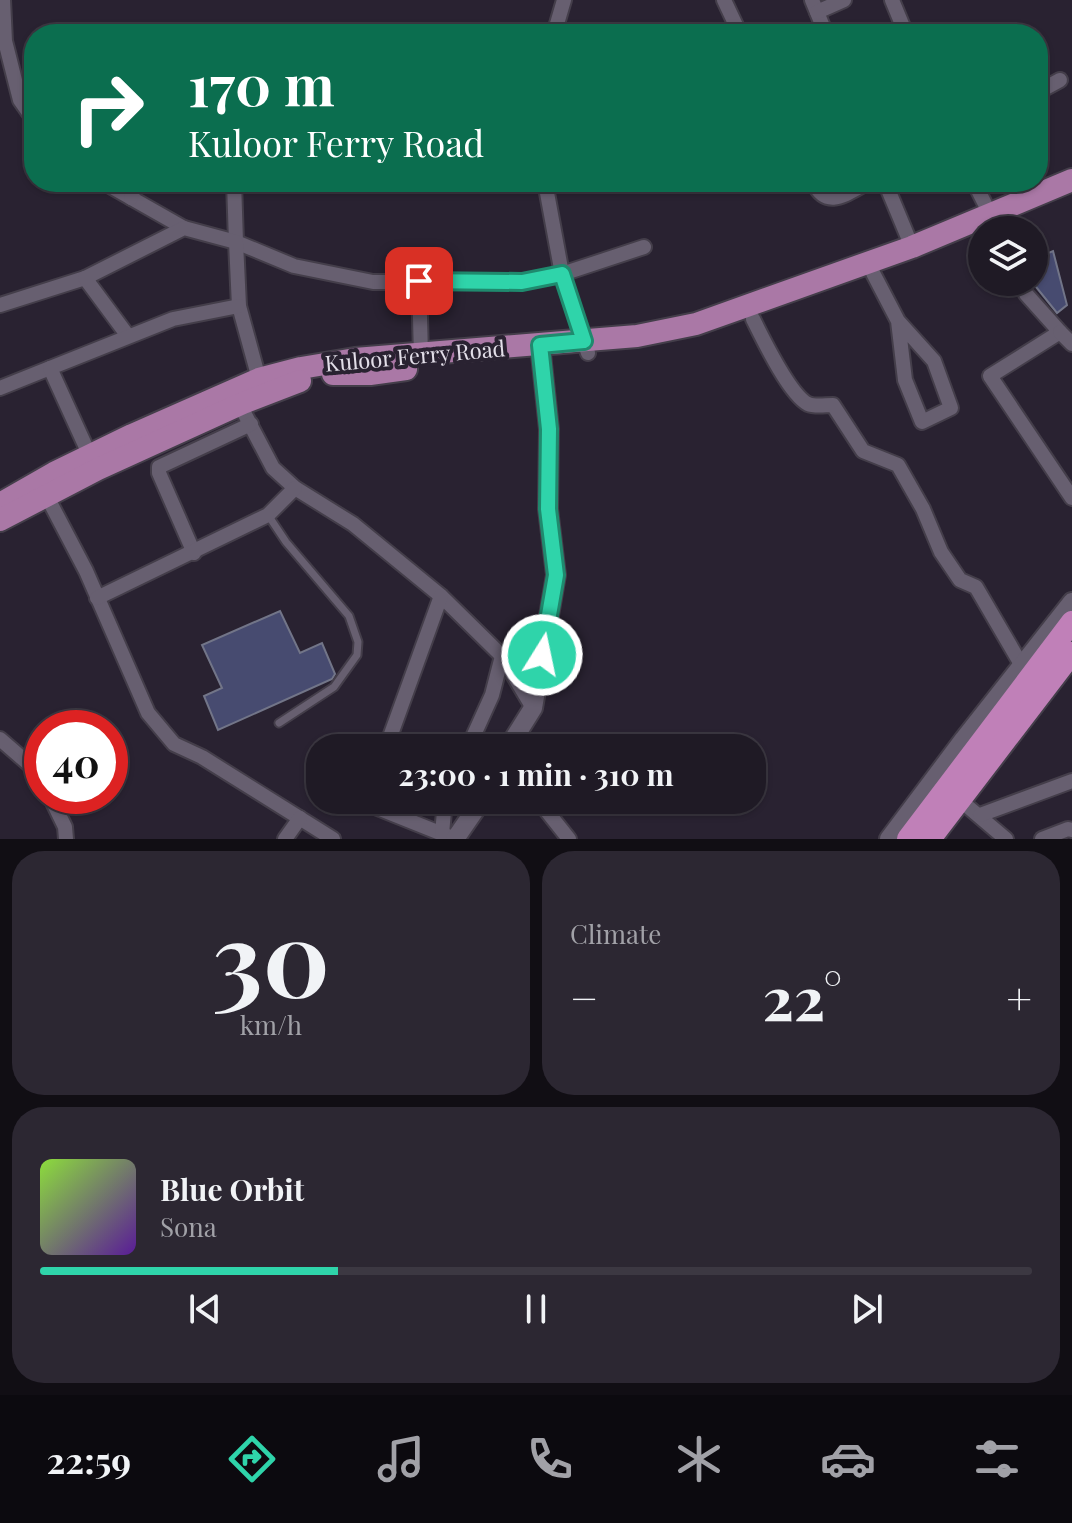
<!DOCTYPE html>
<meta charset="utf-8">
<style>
body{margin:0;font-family:"Playfair Display",serif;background:#2c2732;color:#f1f3f6;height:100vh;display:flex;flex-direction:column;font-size:30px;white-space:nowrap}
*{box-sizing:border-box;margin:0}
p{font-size:26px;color:#a1a1a7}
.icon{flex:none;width:44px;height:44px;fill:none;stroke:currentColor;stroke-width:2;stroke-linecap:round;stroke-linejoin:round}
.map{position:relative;height:839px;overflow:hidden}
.drawer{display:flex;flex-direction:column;gap:12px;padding:12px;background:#110e14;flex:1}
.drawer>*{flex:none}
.hud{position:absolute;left:24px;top:24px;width:1024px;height:168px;border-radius:32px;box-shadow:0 2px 6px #0004,0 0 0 2px #3c3842;background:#0b6e4f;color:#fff;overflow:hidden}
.buttons{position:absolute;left:968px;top:216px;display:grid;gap:16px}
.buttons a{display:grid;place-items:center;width:80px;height:80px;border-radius:50%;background:#1f1a25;box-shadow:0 2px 6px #0004,0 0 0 2px #3c3842;font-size:40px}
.speed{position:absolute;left:24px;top:710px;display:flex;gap:16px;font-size:40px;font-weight:700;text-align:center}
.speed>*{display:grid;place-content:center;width:104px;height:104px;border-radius:50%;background:#1f1a25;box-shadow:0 2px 6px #0004,0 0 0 2px #3c3842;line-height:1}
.speed .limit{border:12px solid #d22;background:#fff;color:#111}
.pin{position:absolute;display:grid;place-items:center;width:68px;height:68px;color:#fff;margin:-34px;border-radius:16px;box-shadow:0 4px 12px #0006}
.me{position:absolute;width:88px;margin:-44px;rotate:10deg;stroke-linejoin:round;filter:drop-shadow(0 0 6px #0008)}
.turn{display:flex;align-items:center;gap:28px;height:168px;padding:0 32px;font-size:36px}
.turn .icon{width:104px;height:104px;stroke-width:2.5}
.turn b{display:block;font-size:56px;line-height:68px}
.big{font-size:60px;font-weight:700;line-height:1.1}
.drawer .tile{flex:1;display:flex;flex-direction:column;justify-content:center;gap:12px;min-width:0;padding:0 28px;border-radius:32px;background:#2c2732}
.drawer .dial{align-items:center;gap:0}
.dial b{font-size:104px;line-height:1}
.song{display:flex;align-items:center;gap:24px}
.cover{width:96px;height:96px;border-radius:12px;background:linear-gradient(135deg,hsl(90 70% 55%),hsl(270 70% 35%))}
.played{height:8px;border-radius:4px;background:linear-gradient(90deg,#2fd4aa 30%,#3c3842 30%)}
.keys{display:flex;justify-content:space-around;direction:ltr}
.heat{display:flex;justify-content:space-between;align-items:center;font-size:44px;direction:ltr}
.drawer .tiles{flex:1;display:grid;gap:12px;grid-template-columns:1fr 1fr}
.tile:last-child{grid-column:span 2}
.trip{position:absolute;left:306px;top:734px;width:460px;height:80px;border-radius:32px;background:#1f1a25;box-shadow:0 2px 6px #0004,0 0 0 2px #3c3842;font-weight:700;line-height:80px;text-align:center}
.dock{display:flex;height:128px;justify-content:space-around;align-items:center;background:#0c0a0f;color:#a1a1a7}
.dock .icon{width:56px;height:56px}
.dock .current{color:#2fd4aa}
.dock b{font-size:36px;color:#f1f3f6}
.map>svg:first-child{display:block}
.building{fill:#474b70;stroke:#727588;stroke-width:2}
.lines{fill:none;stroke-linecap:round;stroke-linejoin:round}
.service-casing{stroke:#443e4a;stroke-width:11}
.minor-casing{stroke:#443e4a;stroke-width:18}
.tertiary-casing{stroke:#443e4a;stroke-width:22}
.primary-casing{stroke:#443e4a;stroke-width:26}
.trunk-casing{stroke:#443e4a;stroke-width:26}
.service{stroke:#675f70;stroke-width:7}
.minor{stroke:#675f70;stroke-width:14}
.tertiary{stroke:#675f70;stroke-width:18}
.primary{stroke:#aa78a6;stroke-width:22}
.trunk{stroke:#c080b8;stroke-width:22}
.route-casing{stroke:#1f8a6e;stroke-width:20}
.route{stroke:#2fd4aa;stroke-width:14}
.labels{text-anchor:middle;stroke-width:8;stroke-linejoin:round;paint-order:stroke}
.street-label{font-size:22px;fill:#e2dee8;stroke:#292231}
</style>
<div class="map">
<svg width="1072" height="839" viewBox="0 0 1072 839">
<rect width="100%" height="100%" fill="#292231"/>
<g class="building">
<polygon points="1053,251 1067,305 1057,313 1032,282 1034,282 1034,259"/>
<polygon points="280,611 300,653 322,643 335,674 332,679 218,730 204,696 222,688 202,645"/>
</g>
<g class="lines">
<defs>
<polyline id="service" points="268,515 286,542 349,616 358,642 357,655 334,687 279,723"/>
<g id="minor">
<polyline points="3,0 5,41 20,100 34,120"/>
<polyline points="724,0 740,34"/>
<polyline points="812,0 826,34"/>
<polyline points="892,0 906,34"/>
<polyline points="817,12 844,0"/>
<polyline points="554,34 564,0"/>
<polyline points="1038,92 1060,80"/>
<polyline points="103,182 184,228"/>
<polyline points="234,182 236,242 294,266 373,282 522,282 562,274 644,247"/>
<polyline points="545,182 562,274 588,353"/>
<path d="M813 182C827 211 847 193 869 182"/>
<polyline points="885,182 912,247"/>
<polyline points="974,182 998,230"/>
<polyline points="131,198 136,182"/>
<polyline points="873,273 898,321 934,361 951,408 922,422 905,380 898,321"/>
<polyline points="419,281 421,355"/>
<polyline points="1021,282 1026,294 1060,332 990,376 1072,498"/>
<polyline points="0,305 85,278"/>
<path d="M753 319C763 339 789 394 808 404 815 407 825 405 833 405L863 451 898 465 923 509 941 552 960 580 976 587 1025 671"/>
<polyline points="1060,332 1072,344"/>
<polyline points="128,336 85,278 184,228 236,242 239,306 259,379"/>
<polyline points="0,388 50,368"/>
<polyline points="240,405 273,468 295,488 353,524 441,596 502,656 533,708"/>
<polyline points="90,456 50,368 173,319 239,306"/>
<polyline points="43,489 86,571 148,713 174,744 202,757 333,839"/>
<polyline points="194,553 159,473 159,467 251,424"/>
<polyline points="97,598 268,515 295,488"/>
<polyline points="0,739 38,772 42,780"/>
<polyline points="386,748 441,596"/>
<polyline points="468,748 492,695 502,656"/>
<polyline points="50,796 65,827 66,839"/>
<polyline points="366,800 365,803 455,839"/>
<polyline points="538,800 569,839"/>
<polyline points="960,800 1006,839"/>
<polyline points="980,815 1072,781"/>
<polyline points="442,834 445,800"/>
<polyline points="285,839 300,818"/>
<polyline points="1042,839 1068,829 1072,830"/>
</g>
<g id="tertiary">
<polyline points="508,748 533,708 556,575 548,509 549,429 540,345"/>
<polyline points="455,839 482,800"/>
<polyline points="889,839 964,739 1072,602"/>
</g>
<g id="primary">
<polyline points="333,374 370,374 406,369"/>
<polyline points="0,504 54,473 132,435 259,379 301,368 355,359 637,336 696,324 912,247 1072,180"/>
<polyline points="0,520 98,469 243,403 300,381"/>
</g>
<g id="trunk">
<polyline points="908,839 1072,622"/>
<polyline points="930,839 1072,653"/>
</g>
</defs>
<use href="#service" class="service-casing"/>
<use href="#minor" class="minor-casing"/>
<use href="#tertiary" class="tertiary-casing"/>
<use href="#primary" class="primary-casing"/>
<use href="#trunk" class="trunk-casing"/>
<use href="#service" class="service"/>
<use href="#minor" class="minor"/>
<use href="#tertiary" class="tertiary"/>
<use href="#primary" class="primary"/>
<use href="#trunk" class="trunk"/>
</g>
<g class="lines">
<defs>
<polyline id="route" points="419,281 522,282 562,274 584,341 540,345 549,429 548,509 556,575 542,655"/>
</defs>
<use href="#route" class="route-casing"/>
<use href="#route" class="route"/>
</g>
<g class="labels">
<g class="street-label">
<text transform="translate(415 356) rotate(-5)" y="8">Kuloor Ferry Road</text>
</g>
</g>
</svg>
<div class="buttons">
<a><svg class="icon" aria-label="layers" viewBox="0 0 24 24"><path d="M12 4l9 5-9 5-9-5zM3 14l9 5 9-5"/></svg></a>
</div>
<div class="speed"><div class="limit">40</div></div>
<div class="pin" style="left:419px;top:281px;background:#d93025"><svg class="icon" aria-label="arrive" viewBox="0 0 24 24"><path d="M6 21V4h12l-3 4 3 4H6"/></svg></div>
<svg class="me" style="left:542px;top:655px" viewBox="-20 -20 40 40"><circle r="17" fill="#2fd4aa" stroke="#fff" stroke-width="3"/><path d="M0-11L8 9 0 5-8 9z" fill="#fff"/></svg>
<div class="trip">23:00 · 1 min · 310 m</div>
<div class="hud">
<div class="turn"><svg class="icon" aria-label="right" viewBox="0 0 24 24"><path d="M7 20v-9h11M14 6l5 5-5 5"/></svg><div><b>170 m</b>Kuloor Ferry Road</div></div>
</div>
</div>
<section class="drawer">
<div class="tiles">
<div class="tile dial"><b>30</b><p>km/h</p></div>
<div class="tile"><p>Climate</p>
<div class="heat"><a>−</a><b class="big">22°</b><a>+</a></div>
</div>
<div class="tile">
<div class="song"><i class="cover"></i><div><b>Blue Orbit</b><p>Sona</p></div></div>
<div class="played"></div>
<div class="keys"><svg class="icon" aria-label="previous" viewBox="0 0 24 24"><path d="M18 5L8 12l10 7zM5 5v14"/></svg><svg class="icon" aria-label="pause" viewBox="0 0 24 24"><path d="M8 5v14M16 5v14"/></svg><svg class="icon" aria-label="next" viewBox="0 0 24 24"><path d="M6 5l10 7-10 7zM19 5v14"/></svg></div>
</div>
</div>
</section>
<nav class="dock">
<b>22:59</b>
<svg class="icon current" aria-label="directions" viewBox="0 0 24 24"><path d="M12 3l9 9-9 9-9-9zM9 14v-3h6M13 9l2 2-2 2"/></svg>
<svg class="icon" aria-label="music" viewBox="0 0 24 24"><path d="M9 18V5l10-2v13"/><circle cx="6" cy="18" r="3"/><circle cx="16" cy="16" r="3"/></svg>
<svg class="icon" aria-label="phone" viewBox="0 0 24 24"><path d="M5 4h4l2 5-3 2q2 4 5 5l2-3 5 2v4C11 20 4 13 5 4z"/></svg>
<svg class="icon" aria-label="climate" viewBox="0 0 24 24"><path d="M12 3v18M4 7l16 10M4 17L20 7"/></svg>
<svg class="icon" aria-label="car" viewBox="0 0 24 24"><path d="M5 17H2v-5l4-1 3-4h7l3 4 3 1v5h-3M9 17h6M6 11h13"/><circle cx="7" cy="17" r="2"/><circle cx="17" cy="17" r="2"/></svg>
<svg class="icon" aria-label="filters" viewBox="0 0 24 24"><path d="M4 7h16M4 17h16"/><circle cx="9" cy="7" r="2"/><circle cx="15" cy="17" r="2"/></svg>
</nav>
